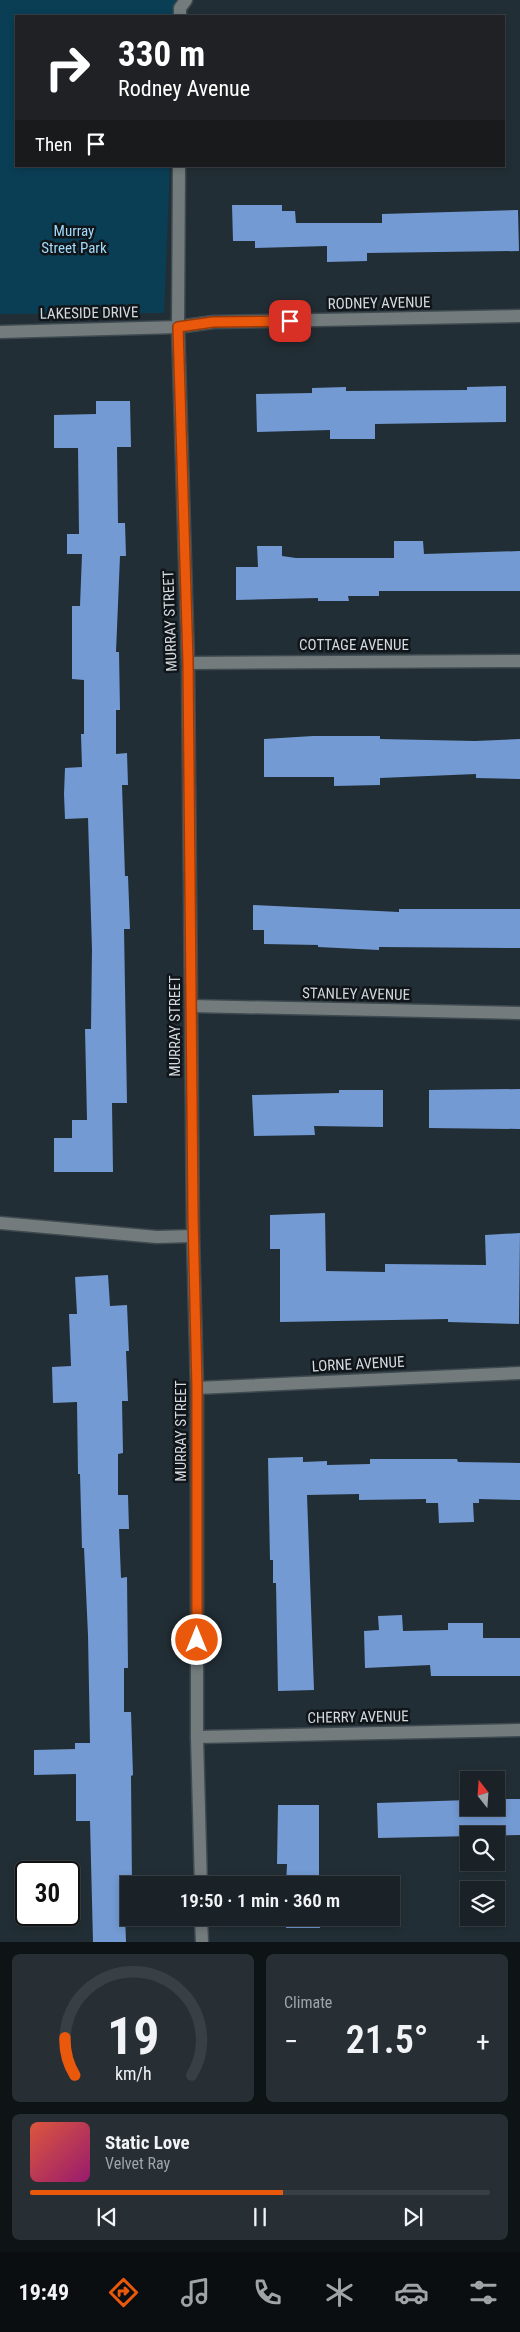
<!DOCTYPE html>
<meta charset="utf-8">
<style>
body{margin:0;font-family:"Roboto Condensed",sans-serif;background:#272f34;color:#f1f3f6;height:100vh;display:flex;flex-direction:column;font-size:19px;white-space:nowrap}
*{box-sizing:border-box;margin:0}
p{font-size:16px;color:#9fa4a8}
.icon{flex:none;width:28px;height:28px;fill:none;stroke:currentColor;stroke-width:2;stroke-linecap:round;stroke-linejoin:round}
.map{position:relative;height:1942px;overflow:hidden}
.drawer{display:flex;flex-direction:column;gap:12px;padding:12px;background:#0e1316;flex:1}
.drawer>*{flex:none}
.banner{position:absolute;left:15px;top:15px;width:490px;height:152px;border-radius:0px;box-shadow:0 2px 8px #0003,0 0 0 1px #383f45;background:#202124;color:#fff;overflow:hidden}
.needle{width:32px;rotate:343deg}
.tools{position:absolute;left:460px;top:1771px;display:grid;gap:10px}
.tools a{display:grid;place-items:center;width:45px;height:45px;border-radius:0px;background:#1a2228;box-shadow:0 2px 8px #0003,0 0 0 1px #383f45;font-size:25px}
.speed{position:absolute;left:15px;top:1861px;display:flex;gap:10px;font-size:25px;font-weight:700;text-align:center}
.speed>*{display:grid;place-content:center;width:65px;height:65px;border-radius:50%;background:#1a2228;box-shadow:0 2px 8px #0003,0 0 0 1px #383f45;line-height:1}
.speed .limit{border:2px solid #111;border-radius:8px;background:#fff;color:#111}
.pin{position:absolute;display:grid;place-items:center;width:42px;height:42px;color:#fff;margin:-21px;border-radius:10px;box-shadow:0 2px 8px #0006}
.me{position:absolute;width:55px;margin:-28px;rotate:0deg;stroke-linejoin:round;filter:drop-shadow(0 0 4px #0008)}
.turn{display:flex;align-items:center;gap:18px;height:105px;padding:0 20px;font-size:22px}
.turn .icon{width:65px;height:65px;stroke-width:2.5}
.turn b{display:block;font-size:35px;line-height:42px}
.then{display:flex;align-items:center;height:48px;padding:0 20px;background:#0003;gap:10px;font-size:19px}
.big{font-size:38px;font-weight:600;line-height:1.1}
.drawer .widget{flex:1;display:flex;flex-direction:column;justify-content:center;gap:8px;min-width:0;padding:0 18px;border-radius:8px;background:#272f34}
.drawer .dial{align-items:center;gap:0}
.dial svg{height:130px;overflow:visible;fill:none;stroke:#383f45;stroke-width:7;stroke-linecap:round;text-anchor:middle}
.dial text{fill:#f1f3f6;stroke:none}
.song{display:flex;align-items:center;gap:15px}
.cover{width:60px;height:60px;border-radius:8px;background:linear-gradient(135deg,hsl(10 70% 55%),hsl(320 70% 35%))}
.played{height:5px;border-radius:2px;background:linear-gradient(90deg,#ea580c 55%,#383f45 55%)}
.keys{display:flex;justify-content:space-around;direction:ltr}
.heat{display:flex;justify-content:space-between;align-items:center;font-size:28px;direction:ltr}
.drawer .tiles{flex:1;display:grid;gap:12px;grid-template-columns:1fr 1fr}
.widget:last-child{grid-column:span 2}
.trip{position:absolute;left:120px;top:1876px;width:280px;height:50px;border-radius:0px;background:#1a2228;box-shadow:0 2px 8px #0003,0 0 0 1px #383f45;font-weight:600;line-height:50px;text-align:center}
.tabs{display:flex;height:80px;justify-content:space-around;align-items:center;background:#0a0e10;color:#9fa4a8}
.tabs .icon{width:35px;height:35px}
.tabs .selected{color:#ea580c}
.tabs b{font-size:22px;color:#f1f3f6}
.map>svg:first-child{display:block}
.green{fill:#0a3e55}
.building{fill:#739ad3}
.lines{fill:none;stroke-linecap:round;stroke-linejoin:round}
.minor-casing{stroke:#3e4a50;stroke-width:15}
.minor{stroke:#737b7c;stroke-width:12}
.route-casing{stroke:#983908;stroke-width:12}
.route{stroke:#ea580c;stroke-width:9}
.labels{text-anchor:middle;stroke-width:5;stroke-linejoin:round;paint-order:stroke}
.park-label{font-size:15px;fill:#a0dafb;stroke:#101519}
.street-label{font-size:15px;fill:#d4dbe0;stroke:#101519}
</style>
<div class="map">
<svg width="520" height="1942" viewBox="0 0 520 1942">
<rect width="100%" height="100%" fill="#222e35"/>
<polygon class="green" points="0,0 176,0 175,16 16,16 16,166 170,166 164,313 0,314"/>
<g class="building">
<polygon points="232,205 282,205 282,211 295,211 296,223 382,223 382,214 518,210 519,251 367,253 367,261 327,262 327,246 255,248 255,241 233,241"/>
<polygon points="506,386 506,422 375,424 375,439 330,439 330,430 257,432 256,394 312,393 312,388 346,387 346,391 467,390 467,387"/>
<polygon points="96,401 130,401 131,447 117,447 118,523 125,523 126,556 120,556 116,652 119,652 120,710 116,710 116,754 127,753 128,785 122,785 125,876 128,876 130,929 124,929 127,1103 112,1103 113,1172 54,1172 54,1138 72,1138 72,1120 87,1120 85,1029 91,1029 92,950 88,818 65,819 64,794 65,768 82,767 81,734 84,734 84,680 72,679 72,606 80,606 82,554 67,554 67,534 79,534 78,448 54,448 54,415 96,414"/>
<polygon points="394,541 423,541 424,554 520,551 520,591 379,591 379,596 348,596 349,601 318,601 318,598 236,600 236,567 258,567 257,546 282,546 282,556 296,558 394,558"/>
<polygon points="313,736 380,736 380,739 475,741 520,739 520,779 476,778 476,774 380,778 380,785 334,786 334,777 264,777 264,739"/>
<polygon points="253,905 399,912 399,909 520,909 520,948 379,947 379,950 318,947 318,945 264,944 264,930 253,930"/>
<polygon points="520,1089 520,1129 429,1128 429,1090"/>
<polygon points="339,1090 383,1090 383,1127 314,1126 315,1135 254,1136 252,1095 339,1093"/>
<polygon points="325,1213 326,1271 385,1272 385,1264 486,1265 485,1235 520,1233 519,1324 448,1322 448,1319 280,1322 280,1249 270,1249 270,1215"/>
<polygon points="108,1275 110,1306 127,1305 129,1351 126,1351 128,1401 122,1401 123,1453 118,1454 118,1495 128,1495 129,1529 119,1529 121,1578 127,1577 128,1668 124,1668 124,1712 131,1712 133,1775 131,1776 132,1885 124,1885 126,1942 93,1942 90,1821 76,1821 76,1774 34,1775 34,1750 75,1749 75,1743 90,1743 88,1635 84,1548 82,1548 80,1474 78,1474 77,1402 53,1403 52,1367 71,1366 69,1314 77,1314 75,1277"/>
<polygon points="303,1457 303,1462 327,1461 327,1465 370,1464 370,1459 457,1459 458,1462 520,1463 520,1500 479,1499 479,1503 473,1503 474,1522 439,1523 438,1503 426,1503 426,1499 359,1500 359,1494 307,1495 314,1690 278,1691 276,1583 273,1583 273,1560 270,1560 268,1458"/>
<polygon points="402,1615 403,1631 448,1630 448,1623 483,1623 483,1638 520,1638 520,1676 431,1676 430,1665 365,1668 364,1631 379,1630 378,1616"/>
<polygon points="496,1799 520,1799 520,1835 378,1838 377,1803 469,1800 469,1808 496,1808"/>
<polygon points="278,1805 319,1805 319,1877 321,1877 321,1885 286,1885 287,1864 277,1864"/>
<rect x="286" y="1918" width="34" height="10"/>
</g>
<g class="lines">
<defs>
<g id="minor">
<polyline points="180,16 180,8 186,0"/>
<polyline points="179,166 178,327 188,663 193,1236 197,1388 197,1737 201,1885"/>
<polyline points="0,332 178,327 213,322 520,316"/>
<polyline points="188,663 520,661"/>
<polyline points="191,1006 520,1013"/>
<polyline points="0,1223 157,1237 193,1236"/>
<polyline points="197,1388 520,1373"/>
<polyline points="197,1737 520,1730"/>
<polyline points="201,1918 202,1942"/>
</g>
</defs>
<use href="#minor" class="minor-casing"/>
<use href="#minor" class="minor"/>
</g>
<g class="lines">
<defs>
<polyline id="route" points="197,1640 197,1388 193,1217 188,662 178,327 213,322 290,321"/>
</defs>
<use href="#route" class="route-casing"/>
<use href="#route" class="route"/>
</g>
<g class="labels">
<g class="park-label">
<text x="74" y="236">Murray<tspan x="74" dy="17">Street Park</tspan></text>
</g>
<g class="street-label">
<text transform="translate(379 303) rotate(-1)" y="5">RODNEY AVENUE</text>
<text transform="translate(89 313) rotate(-1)" y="5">LAKESIDE DRIVE</text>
<text transform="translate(170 621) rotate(-92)" y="5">MURRAY STREET</text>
<text x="354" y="650">COTTAGE AVENUE</text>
<text transform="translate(356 994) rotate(1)" y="5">STANLEY AVENUE</text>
<text transform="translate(175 1026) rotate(-90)" y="5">MURRAY STREET</text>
<text transform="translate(358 1364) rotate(-3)" y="5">LORNE AVENUE</text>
<text transform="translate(181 1431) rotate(-90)" y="5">MURRAY STREET</text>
<text transform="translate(358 1717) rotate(-1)" y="5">CHERRY AVENUE</text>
</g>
</g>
</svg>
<div class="tools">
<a><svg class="needle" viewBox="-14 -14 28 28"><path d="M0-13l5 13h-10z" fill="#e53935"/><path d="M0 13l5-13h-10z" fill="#9fa4a8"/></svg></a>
<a><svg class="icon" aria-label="search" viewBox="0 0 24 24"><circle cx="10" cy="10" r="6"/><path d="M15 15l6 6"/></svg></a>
<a><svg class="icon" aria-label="layers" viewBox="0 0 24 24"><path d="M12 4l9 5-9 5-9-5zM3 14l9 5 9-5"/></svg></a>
</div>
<div class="speed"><div class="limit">30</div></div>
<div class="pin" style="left:290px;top:321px;background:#d93025"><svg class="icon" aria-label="arrive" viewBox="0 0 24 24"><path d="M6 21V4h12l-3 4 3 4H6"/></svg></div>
<svg class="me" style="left:197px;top:1640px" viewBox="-20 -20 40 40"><circle r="17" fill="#ea580c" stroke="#fff" stroke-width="3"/><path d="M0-11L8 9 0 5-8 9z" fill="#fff"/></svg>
<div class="trip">19:50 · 1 min · 360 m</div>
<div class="banner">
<div class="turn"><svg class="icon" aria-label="right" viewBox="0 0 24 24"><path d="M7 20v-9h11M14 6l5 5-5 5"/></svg><div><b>330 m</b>Rodney Avenue</div></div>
<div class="then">Then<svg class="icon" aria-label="arrive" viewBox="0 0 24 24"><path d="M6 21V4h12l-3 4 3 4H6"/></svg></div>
</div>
</div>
<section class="drawer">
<div class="tiles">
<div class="widget dial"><svg viewBox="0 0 100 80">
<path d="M14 69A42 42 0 1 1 86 69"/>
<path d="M14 69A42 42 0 0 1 8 46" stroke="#ea580c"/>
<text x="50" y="56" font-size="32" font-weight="700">19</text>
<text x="50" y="72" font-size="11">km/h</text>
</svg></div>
<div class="widget"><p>Climate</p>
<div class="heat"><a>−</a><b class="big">21.5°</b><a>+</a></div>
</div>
<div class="widget">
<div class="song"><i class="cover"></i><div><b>Static Love</b><p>Velvet Ray</p></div></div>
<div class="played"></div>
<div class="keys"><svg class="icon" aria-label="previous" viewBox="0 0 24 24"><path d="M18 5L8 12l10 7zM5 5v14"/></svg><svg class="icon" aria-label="pause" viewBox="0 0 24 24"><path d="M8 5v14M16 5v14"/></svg><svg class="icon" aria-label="next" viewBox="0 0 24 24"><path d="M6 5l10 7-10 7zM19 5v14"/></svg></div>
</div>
</div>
</section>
<nav class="tabs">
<b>19:49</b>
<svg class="icon selected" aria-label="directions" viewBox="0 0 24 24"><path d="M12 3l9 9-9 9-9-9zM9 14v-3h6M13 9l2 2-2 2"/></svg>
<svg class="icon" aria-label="music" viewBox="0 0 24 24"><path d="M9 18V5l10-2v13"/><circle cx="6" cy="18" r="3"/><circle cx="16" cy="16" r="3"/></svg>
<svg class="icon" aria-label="phone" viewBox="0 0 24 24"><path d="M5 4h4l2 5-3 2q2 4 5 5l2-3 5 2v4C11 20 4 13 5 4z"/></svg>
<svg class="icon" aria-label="climate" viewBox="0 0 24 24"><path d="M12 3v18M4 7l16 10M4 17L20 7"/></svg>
<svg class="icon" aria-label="car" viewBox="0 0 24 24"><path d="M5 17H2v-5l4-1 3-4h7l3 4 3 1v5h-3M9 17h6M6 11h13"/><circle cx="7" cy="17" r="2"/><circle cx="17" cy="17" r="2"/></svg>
<svg class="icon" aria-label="filters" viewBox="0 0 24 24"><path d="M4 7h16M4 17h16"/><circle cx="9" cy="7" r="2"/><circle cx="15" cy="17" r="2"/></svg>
</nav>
